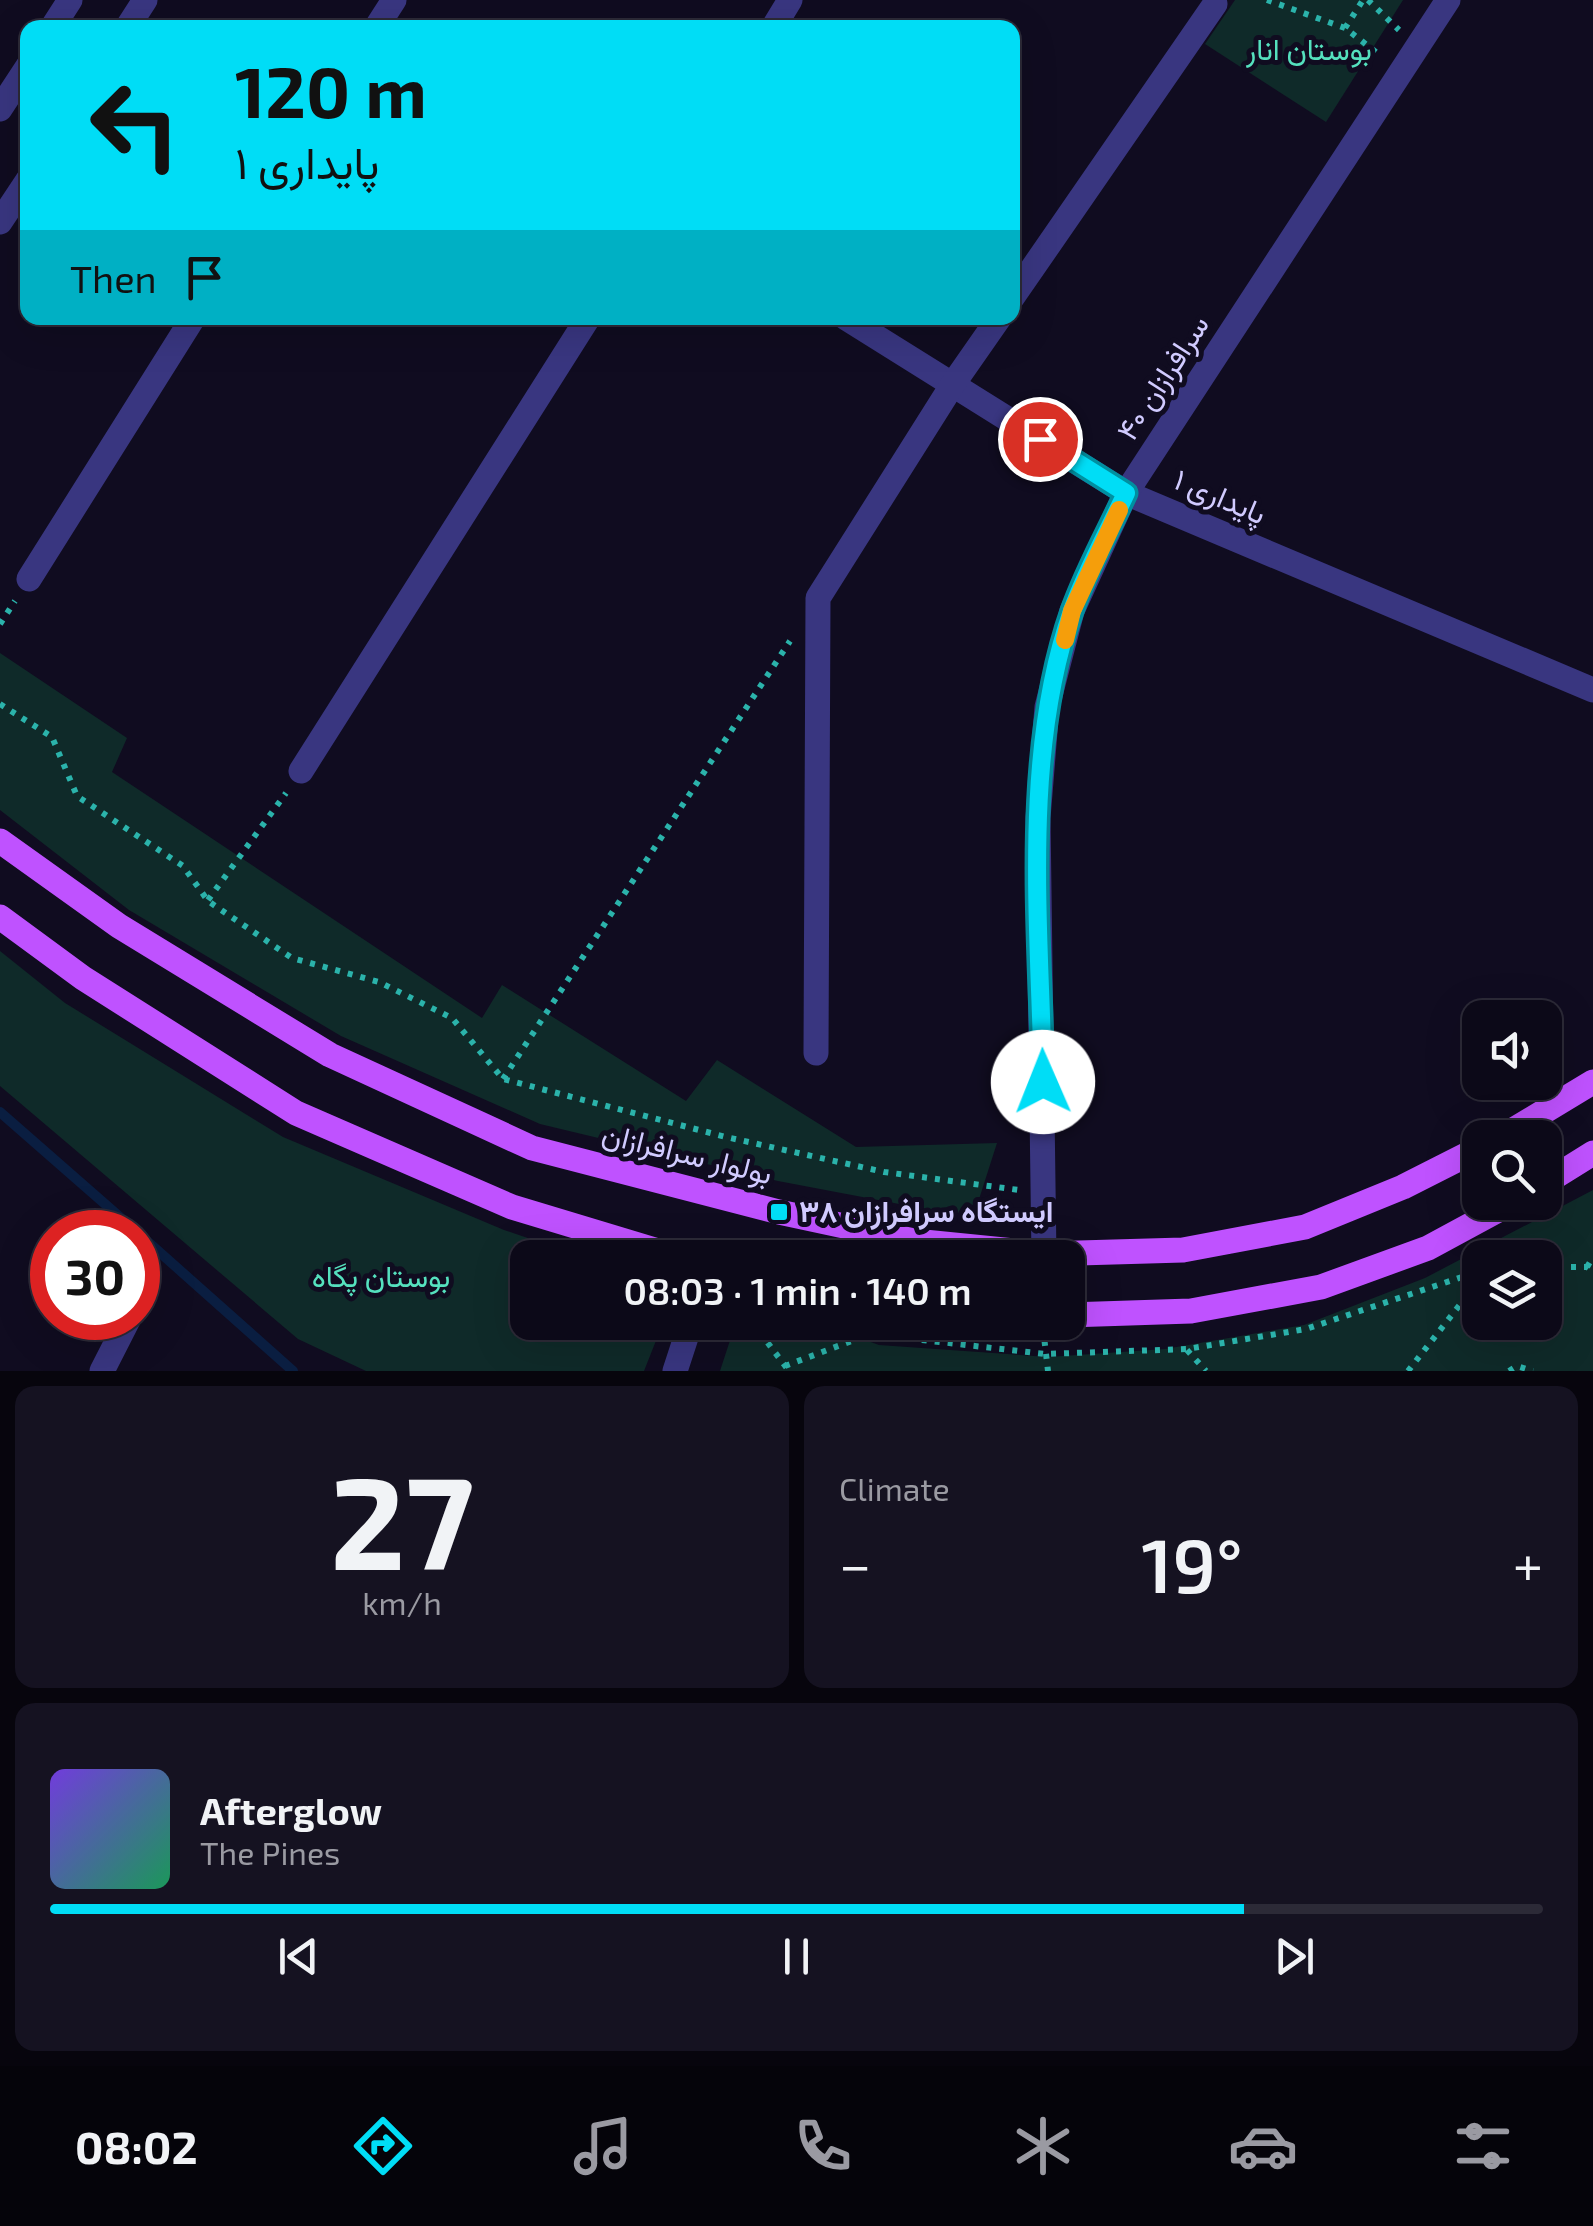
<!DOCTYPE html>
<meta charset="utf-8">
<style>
body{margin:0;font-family:"Exo 2",Vazirmatn,sans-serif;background:#151221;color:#f1f3f6;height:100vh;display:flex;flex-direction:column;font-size:38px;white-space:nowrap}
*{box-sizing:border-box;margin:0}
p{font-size:32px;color:#9a9aa2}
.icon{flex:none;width:55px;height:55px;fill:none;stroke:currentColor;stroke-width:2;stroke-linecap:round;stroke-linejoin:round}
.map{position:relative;height:1371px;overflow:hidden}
.drawer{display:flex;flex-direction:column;gap:15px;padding:15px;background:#07050d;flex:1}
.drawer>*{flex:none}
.guide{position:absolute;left:20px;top:20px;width:1000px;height:305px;border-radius:20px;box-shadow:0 10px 40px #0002,0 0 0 2px #2c2a37;background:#00ddf6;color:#111;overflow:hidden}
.fabs{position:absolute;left:1462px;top:1000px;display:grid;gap:20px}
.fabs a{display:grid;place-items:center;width:100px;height:100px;border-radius:20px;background:#0c0918;box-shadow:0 10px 40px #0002,0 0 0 2px #2c2a37;font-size:50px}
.speed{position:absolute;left:30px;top:1210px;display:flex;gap:20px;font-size:50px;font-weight:700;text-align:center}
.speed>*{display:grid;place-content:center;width:130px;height:130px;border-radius:50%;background:#0c0918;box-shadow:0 10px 40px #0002,0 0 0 2px #2c2a37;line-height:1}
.speed .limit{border:15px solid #d22;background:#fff;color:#111}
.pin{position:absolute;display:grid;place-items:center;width:85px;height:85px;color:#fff;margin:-42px;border:5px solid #fff;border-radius:50%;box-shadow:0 2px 10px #0007}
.me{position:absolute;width:110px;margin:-55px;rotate:359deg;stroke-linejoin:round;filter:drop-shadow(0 0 8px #0008)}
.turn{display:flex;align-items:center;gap:35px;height:210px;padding:0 50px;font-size:45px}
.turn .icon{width:130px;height:130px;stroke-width:2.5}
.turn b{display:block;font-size:70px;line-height:85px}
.then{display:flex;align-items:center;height:95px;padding:0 50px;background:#0003;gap:20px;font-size:38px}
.big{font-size:75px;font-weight:600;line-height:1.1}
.drawer .widget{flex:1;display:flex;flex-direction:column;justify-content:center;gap:15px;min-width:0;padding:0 35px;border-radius:20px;background:#151221}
.drawer .dial{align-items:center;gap:0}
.dial b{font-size:130px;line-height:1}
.song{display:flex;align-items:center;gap:30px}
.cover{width:120px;height:120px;border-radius:15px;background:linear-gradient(135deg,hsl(260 70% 55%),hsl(150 70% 35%))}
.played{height:10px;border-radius:5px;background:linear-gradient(90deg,#00ddf6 80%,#2c2a37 80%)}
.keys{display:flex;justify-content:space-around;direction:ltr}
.heat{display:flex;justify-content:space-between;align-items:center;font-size:55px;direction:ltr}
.drawer .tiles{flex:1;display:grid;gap:15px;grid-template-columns:1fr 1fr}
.widget:last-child{grid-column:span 2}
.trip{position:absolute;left:510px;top:1240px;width:575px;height:100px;border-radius:20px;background:#0c0918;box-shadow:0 10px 40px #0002,0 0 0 2px #2c2a37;font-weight:600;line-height:100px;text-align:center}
.dock{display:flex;height:160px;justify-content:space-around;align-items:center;background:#05040a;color:#9a9aa2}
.dock .icon{width:70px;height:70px}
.dock .selected{color:#00ddf6}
.dock b{font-size:45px;color:#f1f3f6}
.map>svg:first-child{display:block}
.green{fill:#0f2a29;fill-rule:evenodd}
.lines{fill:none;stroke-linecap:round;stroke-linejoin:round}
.stream{stroke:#0a1e41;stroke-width:10}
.path{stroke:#2bb3ab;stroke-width:6;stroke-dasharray:5 8;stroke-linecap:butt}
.minor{stroke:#393680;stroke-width:25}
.major{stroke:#bf52ff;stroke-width:25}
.route-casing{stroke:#0090a0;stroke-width:25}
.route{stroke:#00ddf6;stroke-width:18}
.slow{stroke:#f59e0b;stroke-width:18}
.poi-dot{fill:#00ddf6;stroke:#100c20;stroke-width:4}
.labels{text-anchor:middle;stroke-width:10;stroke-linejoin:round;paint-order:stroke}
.park-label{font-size:30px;fill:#55e1be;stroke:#100c20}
.street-label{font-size:30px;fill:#d1cbff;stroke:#100c20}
.poi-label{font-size:30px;font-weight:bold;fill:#d1cbff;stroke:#100c20;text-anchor:start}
</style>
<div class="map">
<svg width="1593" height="1371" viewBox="0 0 1593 1371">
<rect width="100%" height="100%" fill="#100c20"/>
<g class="green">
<polygon points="1235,0 1403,0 1326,122 1205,44"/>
<polygon points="0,653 127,738 112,772 482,1018 502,985 686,1101 717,1060 856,1147 997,1143 973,1218 778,1181 540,1124 341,1036 129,910 0,810"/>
<polygon points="0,951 65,1003 283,1137 504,1230 583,1257 528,1258 528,1322 663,1323 644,1371 366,1371 298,1339 0,1086"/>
<path d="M1593 1190V1371H720L735 1325 740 1323H818L879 1345 1048 1357 1165 1349 1304 1325 1425 1278ZM1480 1258H1545V1322H1480Z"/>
</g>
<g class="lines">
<g class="stream">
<polyline points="0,1112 137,1232"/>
<polyline points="138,1233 293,1371"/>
</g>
<g class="path">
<polyline points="1267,0 1345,28 1381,56"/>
<polyline points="1368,0 1399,30"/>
<polyline points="1345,28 1363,0"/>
<polyline points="0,624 15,601"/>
<polyline points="0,704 52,737 77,796 183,866 208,901 292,958 379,982 452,1018 503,1079 726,1137 884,1172 1019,1190"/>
<polyline points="208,900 286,793"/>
<polyline points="503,1079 790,641"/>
<polyline points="1545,1267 1587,1267 1593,1272"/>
<polyline points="1587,1267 1593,1257"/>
<polyline points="752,1322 789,1371"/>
<polyline points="1043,1328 1048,1371"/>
<polyline points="1187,1350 1206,1371"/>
<polyline points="785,1366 870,1334 1045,1354 1187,1349 1306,1329 1480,1271"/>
<polyline points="1408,1371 1480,1279"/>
<polyline points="1509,1371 1517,1366 1533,1371"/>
</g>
<g class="minor">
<polyline points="52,28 70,0"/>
<polyline points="127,28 145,0"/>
<polyline points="376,28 394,0"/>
<polyline points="773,28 790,0"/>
<polyline points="0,109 28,66"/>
<polyline points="0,222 28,180"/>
<polyline points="1012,298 1215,4"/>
<polyline points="846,318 1126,493 1593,690"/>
<polyline points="29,579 193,318"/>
<polyline points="301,771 588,318"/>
<polyline points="816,1053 818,598 953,384 999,318"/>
<polyline points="1044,1258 1038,818 1047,707 1072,611 1126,493 1448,0"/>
<polyline points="102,1371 129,1318"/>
<polyline points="675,1371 691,1322"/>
</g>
<g class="major">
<polyline points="0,841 119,926 330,1055 532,1148 779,1212 914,1241 1044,1254 1183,1250 1305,1227 1403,1187 1480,1148"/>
<polyline points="0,917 83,978 296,1113 512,1207 681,1258"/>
<polyline points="1500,1138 1593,1082"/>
<polyline points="1545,1183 1593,1153"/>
<polyline points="1068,1315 1191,1311 1321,1287 1428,1248 1513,1202"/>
</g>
</g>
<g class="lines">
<defs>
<path id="route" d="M1040 439 1126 493C1108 532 1086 571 1072 611 1021 757 1040 929 1043 1082"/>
</defs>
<use href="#route" class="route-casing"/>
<use href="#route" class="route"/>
<polyline class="slow" points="1065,640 1072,611 1119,510"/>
</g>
<rect class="poi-dot" x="769" y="1202" width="20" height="20" rx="5"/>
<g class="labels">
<g class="park-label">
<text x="1309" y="60">بوستان انار</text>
<text x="381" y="1287">بوستان پگاه</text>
</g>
<g class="street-label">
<text transform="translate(1163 378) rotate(-57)" y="10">سرافرازان ۴۰</text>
<text transform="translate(1220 497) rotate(23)" y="10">پایداری ۱</text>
<text transform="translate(687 1154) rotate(14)" y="10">بولوار سرافرازان</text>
</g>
<g class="poi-label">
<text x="799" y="1222">ایستگاه سرافرازان ۳۸</text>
</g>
</g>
</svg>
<div class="fabs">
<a><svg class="icon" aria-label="sound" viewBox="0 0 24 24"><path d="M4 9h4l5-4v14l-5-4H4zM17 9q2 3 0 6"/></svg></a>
<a><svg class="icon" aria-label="search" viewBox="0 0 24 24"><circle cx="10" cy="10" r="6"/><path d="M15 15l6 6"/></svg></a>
<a><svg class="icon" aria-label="layers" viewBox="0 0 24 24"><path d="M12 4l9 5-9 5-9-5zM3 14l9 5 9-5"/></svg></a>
</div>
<div class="speed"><div class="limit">30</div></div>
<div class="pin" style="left:1040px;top:439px;background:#d93025"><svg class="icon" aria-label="arrive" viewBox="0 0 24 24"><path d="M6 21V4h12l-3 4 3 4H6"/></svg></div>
<svg class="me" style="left:1043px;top:1082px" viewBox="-20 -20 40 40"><circle r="19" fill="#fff"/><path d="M0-13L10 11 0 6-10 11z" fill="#00ddf6"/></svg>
<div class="trip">08:03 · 1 min · 140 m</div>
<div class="guide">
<div class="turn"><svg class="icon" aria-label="left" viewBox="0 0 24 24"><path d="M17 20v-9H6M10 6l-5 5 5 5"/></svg><div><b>120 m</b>پایداری ۱</div></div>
<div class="then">Then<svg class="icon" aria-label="arrive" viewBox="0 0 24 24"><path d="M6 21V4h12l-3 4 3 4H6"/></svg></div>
</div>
</div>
<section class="drawer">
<div class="tiles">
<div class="widget dial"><b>27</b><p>km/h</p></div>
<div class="widget"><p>Climate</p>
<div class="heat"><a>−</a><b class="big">19°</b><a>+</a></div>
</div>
<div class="widget">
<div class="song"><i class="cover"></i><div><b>Afterglow</b><p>The Pines</p></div></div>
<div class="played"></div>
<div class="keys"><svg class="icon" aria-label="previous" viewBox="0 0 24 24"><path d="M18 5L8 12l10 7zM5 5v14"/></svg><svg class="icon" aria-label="pause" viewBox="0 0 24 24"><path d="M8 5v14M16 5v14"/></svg><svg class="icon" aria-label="next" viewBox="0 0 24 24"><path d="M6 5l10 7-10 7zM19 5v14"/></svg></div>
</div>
</div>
</section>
<nav class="dock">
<b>08:02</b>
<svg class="icon selected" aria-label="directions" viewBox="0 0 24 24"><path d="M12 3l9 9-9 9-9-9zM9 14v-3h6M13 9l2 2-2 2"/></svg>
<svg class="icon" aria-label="music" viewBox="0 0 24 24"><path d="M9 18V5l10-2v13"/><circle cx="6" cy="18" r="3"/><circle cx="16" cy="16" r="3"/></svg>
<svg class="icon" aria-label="phone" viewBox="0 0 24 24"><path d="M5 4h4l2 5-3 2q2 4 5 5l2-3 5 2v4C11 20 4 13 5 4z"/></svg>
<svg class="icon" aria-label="climate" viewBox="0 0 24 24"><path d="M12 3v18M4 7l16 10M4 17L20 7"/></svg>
<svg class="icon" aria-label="car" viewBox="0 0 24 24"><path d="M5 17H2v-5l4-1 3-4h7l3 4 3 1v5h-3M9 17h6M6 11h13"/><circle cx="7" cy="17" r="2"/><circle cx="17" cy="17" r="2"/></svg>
<svg class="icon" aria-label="filters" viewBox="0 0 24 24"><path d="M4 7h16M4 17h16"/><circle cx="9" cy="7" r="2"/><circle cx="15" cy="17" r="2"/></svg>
</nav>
